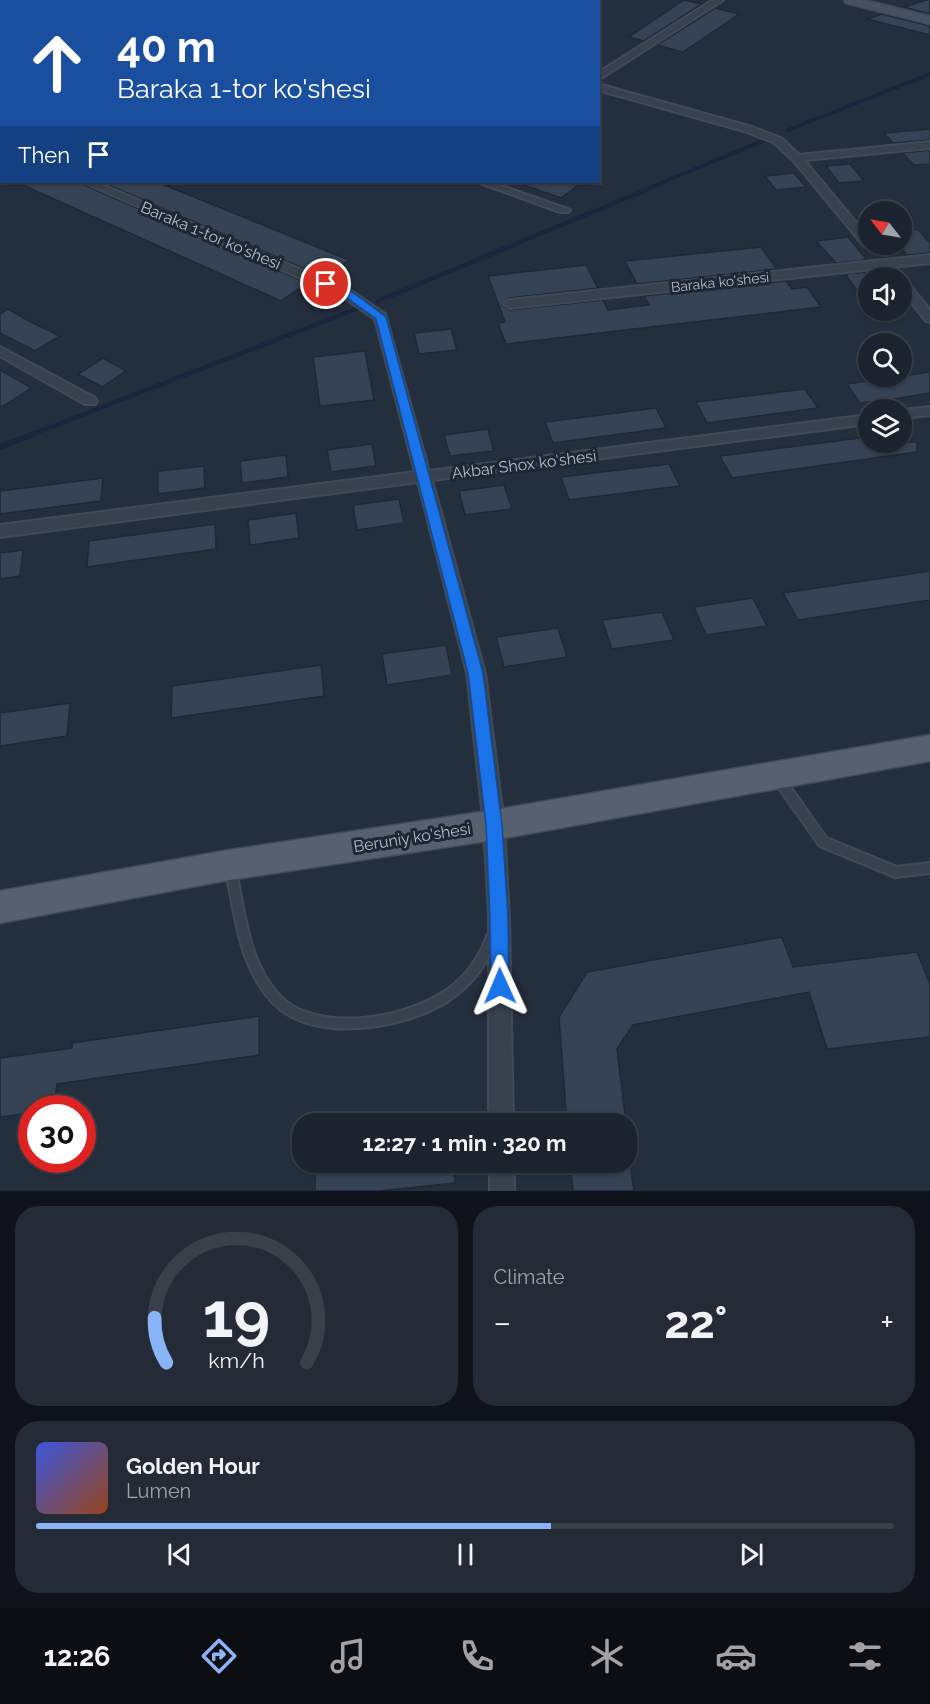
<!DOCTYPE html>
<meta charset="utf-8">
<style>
body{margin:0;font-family:Raleway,sans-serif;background:#242b36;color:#f1f3f6;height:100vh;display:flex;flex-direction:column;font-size:22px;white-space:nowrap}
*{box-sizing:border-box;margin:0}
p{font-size:20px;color:#a0a4aa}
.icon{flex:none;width:33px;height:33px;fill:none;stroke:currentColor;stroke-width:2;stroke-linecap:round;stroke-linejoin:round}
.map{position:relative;height:1191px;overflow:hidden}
.drawer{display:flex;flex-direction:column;gap:15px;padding:15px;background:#0f1319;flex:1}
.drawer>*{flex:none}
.top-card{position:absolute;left:0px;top:0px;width:600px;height:183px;box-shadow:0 2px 4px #0004,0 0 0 2px #39404a;background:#1a4fa0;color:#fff;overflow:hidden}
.needle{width:39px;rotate:301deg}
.buttons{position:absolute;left:858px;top:201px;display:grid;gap:12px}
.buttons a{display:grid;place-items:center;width:54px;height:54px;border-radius:50%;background:#1b232e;box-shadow:0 2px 4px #0004,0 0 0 2px #39404a;font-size:30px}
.speed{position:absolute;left:18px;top:1095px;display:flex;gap:12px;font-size:30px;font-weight:700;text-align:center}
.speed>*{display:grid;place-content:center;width:78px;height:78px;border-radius:50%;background:#1b232e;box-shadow:0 2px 4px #0004,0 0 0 2px #39404a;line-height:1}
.speed .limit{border:9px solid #d22;background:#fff;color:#111}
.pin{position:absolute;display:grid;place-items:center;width:51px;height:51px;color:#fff;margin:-26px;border:3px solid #fff;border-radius:50%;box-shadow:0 2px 6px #0007}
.me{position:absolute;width:66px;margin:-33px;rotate:359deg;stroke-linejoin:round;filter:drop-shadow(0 0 4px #0008)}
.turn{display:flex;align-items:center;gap:21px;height:126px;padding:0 18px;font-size:27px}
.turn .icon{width:78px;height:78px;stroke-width:2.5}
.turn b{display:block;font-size:42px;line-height:51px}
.then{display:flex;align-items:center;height:57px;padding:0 18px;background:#0003;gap:12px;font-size:22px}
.big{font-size:45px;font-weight:700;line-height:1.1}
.drawer .card{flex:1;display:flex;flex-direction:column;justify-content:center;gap:9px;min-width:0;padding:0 21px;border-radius:24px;background:#242b36}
.drawer .dial{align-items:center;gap:0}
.dial svg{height:156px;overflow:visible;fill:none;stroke:#39404a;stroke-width:7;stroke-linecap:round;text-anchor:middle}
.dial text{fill:#f1f3f6;stroke:none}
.song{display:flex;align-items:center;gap:18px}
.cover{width:72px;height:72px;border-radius:9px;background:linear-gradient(135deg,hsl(230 70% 55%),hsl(20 70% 35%))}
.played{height:6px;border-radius:3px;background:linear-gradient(90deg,#8ab4f8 60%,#39404a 60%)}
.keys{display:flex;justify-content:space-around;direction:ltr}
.heat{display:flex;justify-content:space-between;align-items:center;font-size:33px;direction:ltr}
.drawer .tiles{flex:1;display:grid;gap:15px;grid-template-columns:1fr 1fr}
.card:last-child{grid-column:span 2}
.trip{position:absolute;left:292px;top:1113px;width:345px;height:60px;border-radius:24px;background:#1b232e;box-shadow:0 2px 4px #0004,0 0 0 2px #39404a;font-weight:700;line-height:60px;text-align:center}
.dock{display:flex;height:96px;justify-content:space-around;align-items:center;background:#0b0e12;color:#a0a4aa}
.dock .icon{width:42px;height:42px}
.dock .active{color:#8ab4f8}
.dock b{font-size:27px;color:#f1f3f6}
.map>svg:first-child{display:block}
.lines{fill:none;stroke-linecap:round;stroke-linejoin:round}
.stream-far2{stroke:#17263c;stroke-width:4}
.stream-far1{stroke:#17263c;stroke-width:4.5}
.stream{stroke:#17263c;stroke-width:6}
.building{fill:#364354;stroke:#1f2835;stroke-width:1.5}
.lane-casing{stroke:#414a57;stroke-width:14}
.street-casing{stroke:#414a57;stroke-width:4}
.secondary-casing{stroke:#414a57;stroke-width:3}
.primary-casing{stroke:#414a57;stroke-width:3}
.lane{stroke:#38414e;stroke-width:10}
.street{fill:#38414e;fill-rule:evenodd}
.secondary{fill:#465061;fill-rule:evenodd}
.primary{fill:#56606e;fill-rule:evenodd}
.route{fill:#1a73e8;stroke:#114b97;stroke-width:1.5}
.labels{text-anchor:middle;stroke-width:6;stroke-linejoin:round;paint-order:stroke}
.far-street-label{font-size:14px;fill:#b4bcc9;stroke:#1d2633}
.street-label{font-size:16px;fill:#b4bcc9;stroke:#1d2633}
</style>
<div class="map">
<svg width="930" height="1191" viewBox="0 0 930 1191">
<rect width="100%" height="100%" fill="#242f3e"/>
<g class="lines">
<g class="stream-far2">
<polyline points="788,130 930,74"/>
<polyline points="649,188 772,137"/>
</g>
<g class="stream-far1">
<polyline points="378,301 653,187"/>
<polyline points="30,435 356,309"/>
</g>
<polyline class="stream" points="0,447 34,434"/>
</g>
<g class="building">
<polygon points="684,0 702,4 644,41 629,37"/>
<polygon points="926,0 930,0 930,14 904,7"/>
<polygon points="715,8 739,14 683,52 657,45"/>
<polygon points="882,14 930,26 930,35 867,19"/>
<polygon points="930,129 930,140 893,143 884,133"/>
<polygon points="930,150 930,164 914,165 902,153"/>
<polygon points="850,164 864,181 839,183 826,166"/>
<polygon points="794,173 806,187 776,190 765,176"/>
<polygon points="16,182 81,182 82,184 307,283 281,301"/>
<polygon points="101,182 157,182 349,260 332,272 327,270 319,275"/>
<polygon points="522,182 582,182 561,198 521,184"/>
<polygon points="918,229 930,243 930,253 907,255 902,249 902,231"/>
<polygon points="848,237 867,260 836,263 816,241"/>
<polygon points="761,247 777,269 637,284 625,261"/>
<polygon points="586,265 598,288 510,298 502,305 510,310 603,300 608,310 649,305 644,296 786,281 792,289 807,287 821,307 506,344 498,323 505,322 488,276"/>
<polygon points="868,272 868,305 845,274"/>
<polygon points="8,309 29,321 60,336 35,351 0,333 0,314"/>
<polygon points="451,329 457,350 419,354 414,333"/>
<polygon points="365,351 374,400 320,406 313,357"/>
<polygon points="103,358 126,371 102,387 78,374"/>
<polygon points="0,370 32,388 0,408"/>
<polygon points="930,372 930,393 900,398 860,403 847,384"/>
<polygon points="805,389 818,408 707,423 696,402"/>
<polygon points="656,408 666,428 553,443 545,422"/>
<polygon points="488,429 494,451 450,456 444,435"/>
<polygon points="868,437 868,442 917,442 917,452 732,478 720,456"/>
<polygon points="372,444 376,466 331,472 327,450"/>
<polygon points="286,455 288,477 242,483 240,461"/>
<polygon points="669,464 680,486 569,500 561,477"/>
<polygon points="204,466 205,488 158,494 158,471"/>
<polygon points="103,478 101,501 0,514 0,491"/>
<polygon points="504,485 512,509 465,515 459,491"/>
<polygon points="399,499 404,523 357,530 353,505"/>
<polygon points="296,513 299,538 250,545 248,520"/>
<polygon points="215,524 216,549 87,567 89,541"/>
<polygon points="23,550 20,576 0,579 0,553"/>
<polygon points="930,571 930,600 798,620 783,593"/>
<polygon points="753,598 767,626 706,635 694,607"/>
<polygon points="662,612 674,640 612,649 602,620"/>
<polygon points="558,628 567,657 504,667 496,637"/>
<polygon points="446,645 452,675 387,685 382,654"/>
<polygon points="321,665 324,696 171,718 172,686"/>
<polygon points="70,703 67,736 0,746 0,713"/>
<polygon points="782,937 793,967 917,952 930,984 930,1037 827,1049 809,992 633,1025 617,1049 626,1124 567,1124 559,1017 587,972"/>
<polygon points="259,1016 259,1055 57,1084 54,1108 32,1108 32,1113 0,1117 0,1058 72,1048 72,1043"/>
<polygon points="315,1162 453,1162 455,1183 379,1191 315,1191"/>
<polygon points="570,1162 630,1162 634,1191 573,1191"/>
</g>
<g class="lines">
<defs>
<g id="lane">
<polyline points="778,778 823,842 896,872 930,868"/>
<path d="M231 871C240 915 244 965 276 999 314 1039 403 1024 445 997 467 983 483 962 492 937"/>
</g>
<g id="street">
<polygon points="254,0 264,0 253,2"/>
<polygon points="309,0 320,0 322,2 310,2"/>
<polygon points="488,0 498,0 487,2"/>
<polygon points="713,0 723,0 598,80 598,73"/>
<polygon points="0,10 2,11 2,16 0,16"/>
<polygon points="598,84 752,127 781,138 799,155 930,142 930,148 804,160 868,237 868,244 873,244 868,247 864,246 793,160 773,142 744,131 598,90"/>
<polygon points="2,100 2,107 0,107 0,101"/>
<rect x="0" y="140" width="2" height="7"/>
<polygon points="83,182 96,182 351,291 385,314 429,471 868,415 868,424 432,480 485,673 504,825 509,917 513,1124 489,1124 489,917 484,825 467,673 418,482 0,537 0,525 415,472 375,319 343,297"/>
<polygon points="477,182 491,182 570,210 568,212 560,212"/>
<polygon points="930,255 930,263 510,308 504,304 510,300"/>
<polygon points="902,280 906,281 930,310 930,322 926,321 902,291"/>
<polygon points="0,347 95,398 97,401 95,404 85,404 0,356"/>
<polygon points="930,407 930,415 902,418 902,410"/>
<rect x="490" y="1162" width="24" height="29"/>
</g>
<polygon id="secondary" points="844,0 864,0 930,16 930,24 846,3"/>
<polygon id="primary" points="930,735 930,761 494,840 229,880 0,923 0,891 229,850 494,810"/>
</defs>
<use href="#lane" class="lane-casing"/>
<use href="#street" class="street-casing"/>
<use href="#secondary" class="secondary-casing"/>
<use href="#primary" class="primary-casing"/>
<use href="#lane" class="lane"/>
<use href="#street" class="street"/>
<use href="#secondary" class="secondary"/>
<use href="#primary" class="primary"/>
</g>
<polygon class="route" points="326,281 351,291 386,317 483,673 502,825 508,917 509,986 506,992 500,995 493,992 491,986 490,917 486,825 468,673 376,319 344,296 322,286 321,284"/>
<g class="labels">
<g class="far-street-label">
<text transform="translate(720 282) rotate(-6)" y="5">Baraka ko'shesi</text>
</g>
<g class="street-label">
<text transform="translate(211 235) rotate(23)" y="6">Baraka 1-tor ko'shesi</text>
<text transform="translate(524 464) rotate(-7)" y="6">Akbar Shox ko'shesi</text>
<text transform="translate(412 837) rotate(-9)" y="6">Beruniy ko'shesi</text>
</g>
</g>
</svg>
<div class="buttons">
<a><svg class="needle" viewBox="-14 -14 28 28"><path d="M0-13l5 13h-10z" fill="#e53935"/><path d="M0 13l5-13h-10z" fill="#a0a4aa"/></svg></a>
<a><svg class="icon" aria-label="sound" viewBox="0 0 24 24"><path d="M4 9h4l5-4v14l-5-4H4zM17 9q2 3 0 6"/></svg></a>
<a><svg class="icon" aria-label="search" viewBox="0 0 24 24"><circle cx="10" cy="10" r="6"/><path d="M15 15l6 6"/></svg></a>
<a><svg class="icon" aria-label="layers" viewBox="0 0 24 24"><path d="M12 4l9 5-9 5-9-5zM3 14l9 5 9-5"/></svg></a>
</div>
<div class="speed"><div class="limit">30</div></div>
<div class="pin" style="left:326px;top:284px;background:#d93025"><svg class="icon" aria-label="arrive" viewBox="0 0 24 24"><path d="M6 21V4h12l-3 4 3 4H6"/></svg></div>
<svg class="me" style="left:500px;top:986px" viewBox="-20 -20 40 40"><path d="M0-17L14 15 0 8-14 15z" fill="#1a73e8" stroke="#fff" stroke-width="4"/></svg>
<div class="trip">12:27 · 1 min · 320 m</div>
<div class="top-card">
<div class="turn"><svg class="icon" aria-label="ahead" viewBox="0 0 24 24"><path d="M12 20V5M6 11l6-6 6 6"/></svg><div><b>40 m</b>Baraka 1-tor ko'shesi</div></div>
<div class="then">Then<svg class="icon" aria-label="arrive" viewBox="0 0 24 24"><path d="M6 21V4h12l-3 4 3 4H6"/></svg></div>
</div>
</div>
<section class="drawer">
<div class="tiles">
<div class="card dial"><svg viewBox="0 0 100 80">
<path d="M14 69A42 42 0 1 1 86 69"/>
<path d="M14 69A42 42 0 0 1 8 46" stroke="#8ab4f8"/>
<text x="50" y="56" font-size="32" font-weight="700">19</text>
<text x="50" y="72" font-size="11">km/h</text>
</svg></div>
<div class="card"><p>Climate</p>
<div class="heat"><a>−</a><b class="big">22°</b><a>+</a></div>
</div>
<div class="card">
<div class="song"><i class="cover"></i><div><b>Golden Hour</b><p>Lumen</p></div></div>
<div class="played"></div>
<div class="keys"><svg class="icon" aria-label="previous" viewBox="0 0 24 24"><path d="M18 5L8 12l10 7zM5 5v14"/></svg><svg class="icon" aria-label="pause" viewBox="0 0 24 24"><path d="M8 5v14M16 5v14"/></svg><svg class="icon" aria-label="next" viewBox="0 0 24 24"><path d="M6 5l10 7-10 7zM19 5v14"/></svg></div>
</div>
</div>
</section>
<nav class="dock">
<b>12:26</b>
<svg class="icon active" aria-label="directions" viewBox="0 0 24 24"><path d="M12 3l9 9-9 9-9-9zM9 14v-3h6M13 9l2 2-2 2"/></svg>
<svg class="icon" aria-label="music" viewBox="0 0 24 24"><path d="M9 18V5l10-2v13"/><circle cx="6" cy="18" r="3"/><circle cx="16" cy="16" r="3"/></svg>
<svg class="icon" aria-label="phone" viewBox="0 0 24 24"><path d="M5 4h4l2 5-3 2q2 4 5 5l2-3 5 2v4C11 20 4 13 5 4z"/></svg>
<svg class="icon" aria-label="climate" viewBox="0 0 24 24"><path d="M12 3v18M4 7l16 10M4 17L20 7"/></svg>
<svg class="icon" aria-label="car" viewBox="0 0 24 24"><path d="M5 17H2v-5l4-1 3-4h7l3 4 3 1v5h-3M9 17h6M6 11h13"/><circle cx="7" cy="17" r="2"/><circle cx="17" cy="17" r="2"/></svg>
<svg class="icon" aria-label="filters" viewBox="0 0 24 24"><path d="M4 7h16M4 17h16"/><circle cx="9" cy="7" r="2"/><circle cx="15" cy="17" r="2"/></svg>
</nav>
